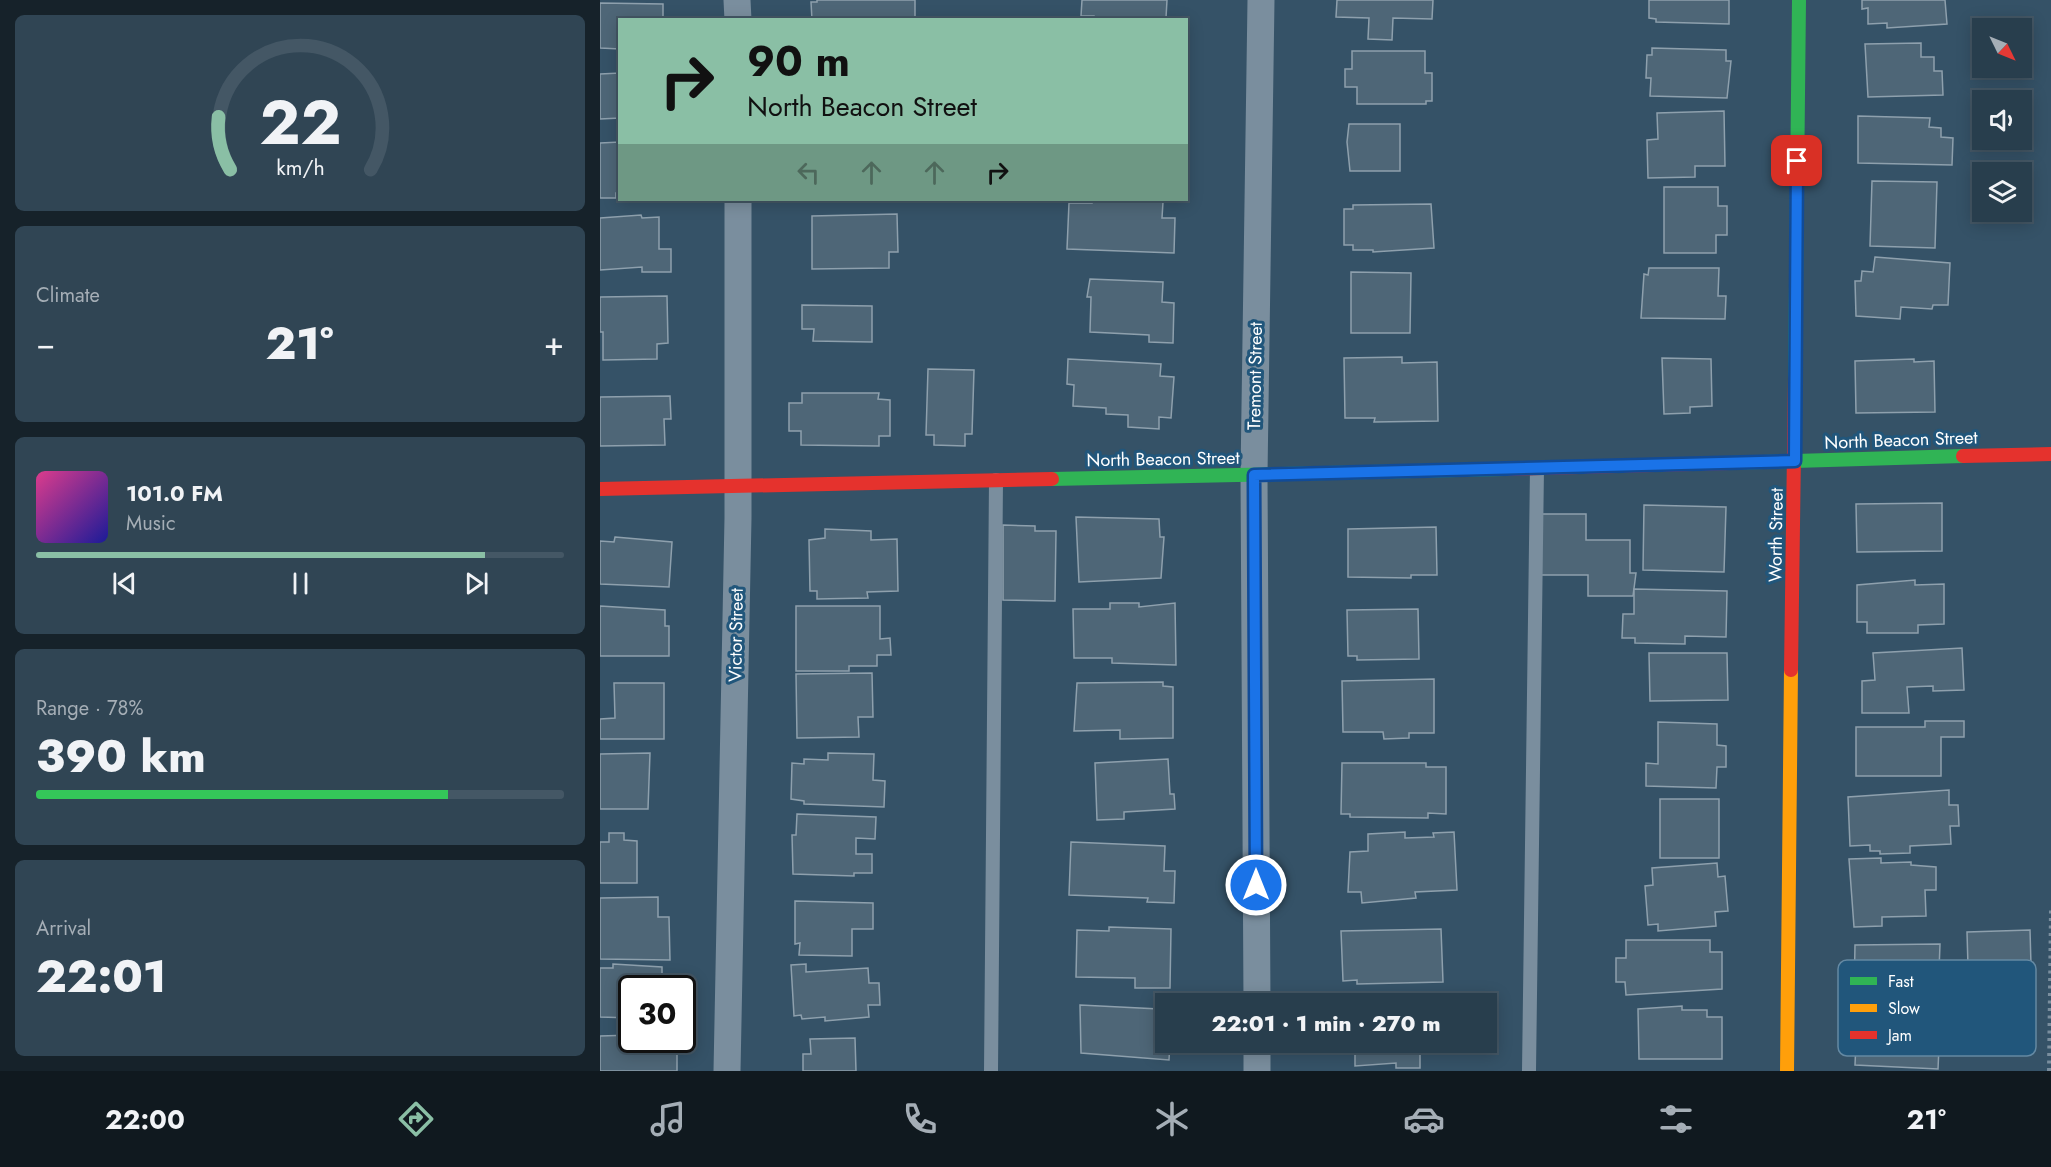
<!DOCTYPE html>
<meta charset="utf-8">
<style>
body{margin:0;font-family:Jost,sans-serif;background:#304554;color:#f1f3f6;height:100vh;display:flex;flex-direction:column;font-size:22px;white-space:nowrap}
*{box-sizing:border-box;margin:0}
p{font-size:20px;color:#a5aeb6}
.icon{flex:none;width:33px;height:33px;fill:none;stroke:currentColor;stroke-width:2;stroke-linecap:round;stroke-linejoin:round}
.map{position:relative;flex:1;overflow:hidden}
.side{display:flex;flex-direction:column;gap:15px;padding:15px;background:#16222a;width:600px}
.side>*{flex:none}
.top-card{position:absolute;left:18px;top:18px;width:570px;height:183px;border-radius:0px;box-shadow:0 3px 15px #0003,0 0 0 2px #445765;background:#8abfa5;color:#111;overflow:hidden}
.needle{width:39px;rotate:133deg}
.controls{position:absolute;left:1372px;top:18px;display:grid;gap:12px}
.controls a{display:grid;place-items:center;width:60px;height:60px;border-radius:0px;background:#283e4d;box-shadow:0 3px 15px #0003,0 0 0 2px #445765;font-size:30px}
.speed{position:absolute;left:18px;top:975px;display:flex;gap:12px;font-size:30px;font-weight:700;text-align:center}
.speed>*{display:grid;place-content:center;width:78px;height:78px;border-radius:50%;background:#283e4d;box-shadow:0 3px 15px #0003,0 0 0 2px #445765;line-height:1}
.speed .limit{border:3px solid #111;border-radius:9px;background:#fff;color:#111}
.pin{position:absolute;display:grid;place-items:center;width:51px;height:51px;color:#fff;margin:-26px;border-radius:12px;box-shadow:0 3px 9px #0006}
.me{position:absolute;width:66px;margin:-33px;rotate:0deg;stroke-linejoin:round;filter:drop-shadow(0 0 4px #0008)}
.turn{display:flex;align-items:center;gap:21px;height:126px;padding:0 30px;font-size:27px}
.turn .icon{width:78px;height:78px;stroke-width:2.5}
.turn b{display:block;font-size:42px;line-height:51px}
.lanes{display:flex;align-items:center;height:57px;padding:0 30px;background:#0003;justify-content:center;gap:30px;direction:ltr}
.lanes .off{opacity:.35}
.big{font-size:45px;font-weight:800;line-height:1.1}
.side .card{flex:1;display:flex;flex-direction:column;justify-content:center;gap:9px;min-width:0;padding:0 21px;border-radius:9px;background:#304554}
.side .dial{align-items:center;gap:0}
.dial svg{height:156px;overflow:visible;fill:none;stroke:#445765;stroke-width:7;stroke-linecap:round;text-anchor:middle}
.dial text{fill:#f1f3f6;stroke:none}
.song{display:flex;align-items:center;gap:18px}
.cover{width:72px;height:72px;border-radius:9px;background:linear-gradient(135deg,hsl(330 70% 55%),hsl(240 70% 35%))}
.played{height:6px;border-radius:3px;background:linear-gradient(90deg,#8abfa5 85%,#445765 85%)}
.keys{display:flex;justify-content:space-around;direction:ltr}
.heat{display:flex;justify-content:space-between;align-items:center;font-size:33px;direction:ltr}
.charge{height:9px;border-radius:4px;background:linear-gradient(90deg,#34c759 78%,#445765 0)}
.trip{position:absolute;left:555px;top:993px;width:342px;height:60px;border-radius:0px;background:#283e4d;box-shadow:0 3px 15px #0003,0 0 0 2px #445765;font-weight:800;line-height:60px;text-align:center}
.dock{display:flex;height:96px;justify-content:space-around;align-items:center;background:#10191f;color:#a5aeb6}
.dock .icon{width:42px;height:42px}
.dock .on{color:#8abfa5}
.dock b{font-size:27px;color:#f1f3f6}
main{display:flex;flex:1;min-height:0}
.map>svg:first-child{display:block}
.building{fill:#4e6677;stroke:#8ea0ad;stroke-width:1.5}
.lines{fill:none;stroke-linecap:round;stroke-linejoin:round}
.path{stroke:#7a8e9e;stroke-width:4;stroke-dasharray:3 4.5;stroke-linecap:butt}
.lane{stroke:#7a8e9e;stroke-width:14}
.street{stroke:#7a8e9e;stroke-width:27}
.fast{stroke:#30b455;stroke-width:14}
.slow{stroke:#ff9f0a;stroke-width:14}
.jam{stroke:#e5322d;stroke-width:14}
.route-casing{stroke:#114b97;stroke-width:15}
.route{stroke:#1a73e8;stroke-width:10}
.labels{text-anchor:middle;stroke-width:6;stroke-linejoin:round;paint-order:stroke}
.street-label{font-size:18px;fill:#fff;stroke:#21567b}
.key{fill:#21567b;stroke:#6489a3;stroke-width:1.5}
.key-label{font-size:16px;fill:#fff}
</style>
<main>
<section class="side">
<div class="card dial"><svg viewBox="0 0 100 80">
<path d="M14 69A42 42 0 1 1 86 69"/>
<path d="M14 69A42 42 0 0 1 8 42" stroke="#8abfa5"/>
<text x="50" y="56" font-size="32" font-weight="700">22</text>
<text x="50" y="72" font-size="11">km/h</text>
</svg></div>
<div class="card"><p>Climate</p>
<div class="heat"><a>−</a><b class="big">21°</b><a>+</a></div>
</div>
<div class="card">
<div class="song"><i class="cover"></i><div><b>101.0 FM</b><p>Music</p></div></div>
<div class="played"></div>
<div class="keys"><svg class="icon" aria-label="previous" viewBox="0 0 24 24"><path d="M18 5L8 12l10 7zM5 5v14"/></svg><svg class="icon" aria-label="pause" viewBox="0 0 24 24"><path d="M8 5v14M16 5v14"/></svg><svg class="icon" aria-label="next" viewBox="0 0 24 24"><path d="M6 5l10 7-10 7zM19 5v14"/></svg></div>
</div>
<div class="card"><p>Range · 78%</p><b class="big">390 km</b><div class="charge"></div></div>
<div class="card"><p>Arrival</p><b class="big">22:01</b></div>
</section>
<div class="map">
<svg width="1451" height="1071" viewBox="0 0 1451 1071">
<rect width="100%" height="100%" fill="#355267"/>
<g class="building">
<polygon points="217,0 315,0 315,20 212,20 211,2 217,2"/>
<polygon points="482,0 567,0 566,18 578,18 578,20 494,20 494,16 481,16"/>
<polygon points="737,0 833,0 832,19 793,18 792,40 768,39 769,18 736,17"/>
<polygon points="1049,0 1129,0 1129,24 1056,22 1056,19 1049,18"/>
<polygon points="1262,0 1345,0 1347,24 1287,28 1287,23 1268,24 1268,8 1262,9"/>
<polygon points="0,3 63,4 63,20 20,20 20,49 0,48"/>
<polygon points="1321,43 1321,57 1334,57 1334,71 1342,71 1343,95 1268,97 1265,44"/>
<polygon points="1052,48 1126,50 1126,61 1131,61 1127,98 1050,96 1051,78 1046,78 1047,55 1052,55"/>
<polygon points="752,51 825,51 825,73 832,73 832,101 826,101 826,104 757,104 757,87 745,87 745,69 752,69"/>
<polygon points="20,73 20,118 0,119 0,74"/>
<polygon points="1124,111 1125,166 1095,166 1095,177 1048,178 1047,140 1058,139 1057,113"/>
<polygon points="1258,116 1330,118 1329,127 1341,128 1341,137 1353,138 1352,165 1258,163"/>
<polygon points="749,124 800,124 800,171 750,171 747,142"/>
<polygon points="20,142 20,193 16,193 16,198 0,198 0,143"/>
<polygon points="1272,181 1337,182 1335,248 1270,246"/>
<polygon points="1064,187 1118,187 1118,206 1127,206 1127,235 1116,235 1116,253 1064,253"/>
<polygon points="492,200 563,202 562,218 575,218 574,253 467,249 469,203 492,203"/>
<polygon points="831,204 834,248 773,252 773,250 753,250 753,245 744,245 744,209 753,209 753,205"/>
<polygon points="297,214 298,252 289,252 289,268 212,269 212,216"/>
<polygon points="41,215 42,218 59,217 59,249 71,249 71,272 42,272 42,267 0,270 0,218"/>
<polygon points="1275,257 1350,263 1348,305 1333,305 1332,309 1301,307 1300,319 1256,316 1255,281 1261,281 1262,271 1273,272"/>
<polygon points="1049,268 1119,268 1118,296 1126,296 1125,319 1041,318 1044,274 1048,275"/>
<polygon points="751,272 811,273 810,333 751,333"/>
<polygon points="490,279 563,282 562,302 574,303 573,343 549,342 549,335 490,332 491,297 487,297"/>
<polygon points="67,296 68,343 57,344 57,359 3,360 3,332 0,332 0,297"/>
<polygon points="202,305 272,306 272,342 213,341 214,329 202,329"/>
<polygon points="802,357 802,363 837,362 838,421 774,422 775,418 745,418 744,358"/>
<polygon points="1062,358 1111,359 1112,406 1090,407 1090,413 1064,414"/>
<polygon points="468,359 561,364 560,376 574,377 571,418 559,417 559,429 528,427 528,415 506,414 506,408 473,406 474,385 467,384"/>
<polygon points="1314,359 1314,362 1334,361 1335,412 1256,413 1255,361"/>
<polygon points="328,369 374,370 372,434 365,434 365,446 334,445 334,435 326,435"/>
<polygon points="202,393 279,393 278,399 290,400 290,436 279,436 279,446 201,445 201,431 189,431 189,403 202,403"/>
<polygon points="70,396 71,419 64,419 65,445 0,446 0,397"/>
<polygon points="1342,503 1342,551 1257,552 1256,504"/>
<polygon points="1044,505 1126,507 1124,572 1043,570"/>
<polygon points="940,514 986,514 986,540 1030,540 1030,573 1036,573 1033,596 988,596 988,575 940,575"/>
<polygon points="476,517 559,519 560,537 564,537 561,578 479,582"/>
<polygon points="403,525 435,526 435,531 456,531 455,601 403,600"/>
<polygon points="836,527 837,575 811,575 811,578 748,577 748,529"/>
<polygon points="225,529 271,531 271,540 297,539 298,591 267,592 268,598 217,599 217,591 210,591 209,540 225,538"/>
<polygon points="15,537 72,542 69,587 0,584 0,541 14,542"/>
<polygon points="1315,580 1315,585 1344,584 1344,624 1318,625 1318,633 1267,633 1267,622 1257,622 1257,585"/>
<polygon points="1034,589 1127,591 1126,637 1085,636 1085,644 1035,643 1035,638 1022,638 1023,614 1034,614"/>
<polygon points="510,603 539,603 539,607 575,603 576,665 512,663 512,658 474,658 473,609 510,609"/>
<polygon points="0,606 65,610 65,626 69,626 69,656 0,656"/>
<polygon points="196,606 280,606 280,639 290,638 291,655 277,655 277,666 249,666 249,671 196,671"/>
<polygon points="818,609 819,659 757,660 757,656 748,656 747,610"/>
<polygon points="1362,648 1364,690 1333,691 1333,686 1307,687 1309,713 1262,713 1262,681 1275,680 1273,653"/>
<polygon points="1049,653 1127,653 1128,700 1050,701"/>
<polygon points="272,673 273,717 258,717 259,737 197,738 196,674"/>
<polygon points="834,679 834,733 809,733 809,738 784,739 783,732 743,732 742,681"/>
<polygon points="563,682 563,686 573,687 573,738 520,739 520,730 474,731 477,683"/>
<polygon points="14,683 64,683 64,739 0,739 0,719 15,718"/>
<polygon points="1325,721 1364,721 1364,737 1341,737 1341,776 1256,776 1256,727 1325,727"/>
<polygon points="1058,722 1117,724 1117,745 1126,746 1126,767 1117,767 1116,788 1046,786 1046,763 1058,764"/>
<polygon points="50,753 48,809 0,809 0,754"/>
<polygon points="228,753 274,754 273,780 285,781 284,807 204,804 204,801 191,799 192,763 204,764 204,759 228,760"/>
<polygon points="568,759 570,794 574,794 575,809 524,812 524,819 497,820 495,763"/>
<polygon points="742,763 826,763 826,767 846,767 846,814 828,813 828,818 750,817 750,814 741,814"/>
<polygon points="1349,790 1349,805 1358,805 1359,826 1350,826 1351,844 1310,846 1310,853 1280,854 1280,851 1270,851 1270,845 1250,846 1248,797"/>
<rect x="1060" y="799" width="59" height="59"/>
<polygon points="197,814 276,817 275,839 256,838 256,854 272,854 272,873 254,873 254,876 193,874 192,835 196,835"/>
<polygon points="805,832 805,838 834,837 833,833 854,832 857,890 815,892 816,898 762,903 761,892 748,892 750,852 768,851 768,834"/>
<polygon points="9,833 24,833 24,840 37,841 37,883 0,883 0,842 9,842"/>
<polygon points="471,842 565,846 564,871 575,871 574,903 547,902 548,898 469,895"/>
<polygon points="1281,858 1281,863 1311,862 1311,865 1336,867 1336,890 1325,890 1326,916 1282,917 1282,926 1254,927 1249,859"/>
<polygon points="1117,863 1118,877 1125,876 1128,911 1115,912 1116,926 1058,931 1058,924 1048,925 1045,886 1053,885 1052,868"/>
<polygon points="58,897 58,917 69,917 70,960 0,959 0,898"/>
<polygon points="195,901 273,903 273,929 252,929 252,956 199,955 200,943 195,944"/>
<polygon points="509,927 571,929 570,988 535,988 535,978 476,977 477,930 509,931"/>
<polygon points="841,929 843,982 757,984 757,980 743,981 741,931"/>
<polygon points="1430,930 1431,965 1368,966 1367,932"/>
<polygon points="1026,940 1110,940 1110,952 1122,952 1122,989 1026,995 1025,982 1016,982 1016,958 1026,958"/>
<polygon points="1340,944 1338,998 1254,996 1255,945"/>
<polygon points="13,964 62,967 62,988 32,988 32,1018 0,1017 0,968 13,968"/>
<polygon points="206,964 206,972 268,968 269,983 279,983 280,1005 268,1005 269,1017 225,1021 225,1017 202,1019 201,1015 194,1016 191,965"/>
<polygon points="480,1005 559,1009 558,1023 566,1024 566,1042 570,1042 569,1060 481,1053"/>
<polygon points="1082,1006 1082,1010 1107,1010 1107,1017 1122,1017 1122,1059 1039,1059 1038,1009"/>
<polygon points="1264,1014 1347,1016 1347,1047 1339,1047 1338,1069 1255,1065 1257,1018 1264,1018"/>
<polygon points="32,1035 32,1040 77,1040 77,1071 0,1071 0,1036"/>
<polygon points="255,1038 256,1071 203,1071 203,1054 211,1054 210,1039"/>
<polygon points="755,1042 820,1042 820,1068 796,1068 796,1063 755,1066"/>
</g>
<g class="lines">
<polyline class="path" points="1449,1071 1451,910"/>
<g class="lane">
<polyline points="391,1071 396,480"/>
<polyline points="929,1071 937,468"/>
</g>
<g class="street">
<polyline points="137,0 138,20"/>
<polyline points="657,1004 654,475 661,0"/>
<polyline points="657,1042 657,1071"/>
<polyline points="127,1071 138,518 138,200"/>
</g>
<g class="fast">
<polyline points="1195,379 1199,0"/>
<polyline points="1130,463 1363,456"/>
<polyline points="452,479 904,469"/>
</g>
<polyline class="slow" points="1187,1071 1191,670"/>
<g class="jam">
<polyline points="1363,456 1451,454"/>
<polyline points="904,469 1130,463"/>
<polyline points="0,489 452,479"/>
<polyline points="1191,670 1195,379"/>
</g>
</g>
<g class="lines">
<defs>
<polyline id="route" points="656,885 654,475 1195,461 1197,161"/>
</defs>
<use href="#route" class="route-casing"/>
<use href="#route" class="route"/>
</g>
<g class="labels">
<g class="street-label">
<text transform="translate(655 376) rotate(-89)" y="6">Tremont Street</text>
<text transform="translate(1301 440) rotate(-2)" y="6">North Beacon Street</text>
<text transform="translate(563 459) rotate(-1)" y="6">North Beacon Street</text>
<text transform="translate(1176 535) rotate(-89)" y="6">Worth Street</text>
<text transform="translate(136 635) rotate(-89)" y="6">Victor Street</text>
</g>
</g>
<rect x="1238" y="960" width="198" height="96" rx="9" class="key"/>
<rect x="1250" y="977" width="27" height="8" fill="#30b455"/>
<rect x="1250" y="1004" width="27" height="8" fill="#ff9f0a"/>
<rect x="1250" y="1031" width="27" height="8" fill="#e5322d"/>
<g class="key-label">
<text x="1288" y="987">Fast</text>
<text x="1288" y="1014">Slow</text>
<text x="1288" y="1041">Jam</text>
</g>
</svg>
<div class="controls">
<a><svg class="needle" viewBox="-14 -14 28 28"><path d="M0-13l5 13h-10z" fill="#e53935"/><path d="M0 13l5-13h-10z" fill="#a5aeb6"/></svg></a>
<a><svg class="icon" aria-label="sound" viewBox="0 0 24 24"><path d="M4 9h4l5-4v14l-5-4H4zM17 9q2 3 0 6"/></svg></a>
<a><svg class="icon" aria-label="layers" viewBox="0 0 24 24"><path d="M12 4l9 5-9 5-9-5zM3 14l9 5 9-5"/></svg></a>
</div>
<div class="speed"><div class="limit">30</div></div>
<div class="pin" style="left:1197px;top:161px;background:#d93025"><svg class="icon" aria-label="arrive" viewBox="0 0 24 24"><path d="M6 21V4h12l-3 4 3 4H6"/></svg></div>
<svg class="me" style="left:656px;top:885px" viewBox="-20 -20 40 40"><circle r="17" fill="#1a73e8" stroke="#fff" stroke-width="3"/><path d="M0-11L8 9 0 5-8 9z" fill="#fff"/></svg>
<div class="trip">22:01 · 1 min · 270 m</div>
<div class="top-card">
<div class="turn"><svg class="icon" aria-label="right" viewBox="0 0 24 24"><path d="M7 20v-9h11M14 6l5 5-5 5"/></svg><div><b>90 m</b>North Beacon Street</div></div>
<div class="lanes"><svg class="icon off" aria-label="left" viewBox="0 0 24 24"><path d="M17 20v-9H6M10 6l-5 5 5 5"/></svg><svg class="icon off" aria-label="ahead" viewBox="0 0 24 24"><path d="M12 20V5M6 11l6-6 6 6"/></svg><svg class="icon off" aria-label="ahead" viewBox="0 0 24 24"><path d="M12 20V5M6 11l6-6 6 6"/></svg><svg class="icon" aria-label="right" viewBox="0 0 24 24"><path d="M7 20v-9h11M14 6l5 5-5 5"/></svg></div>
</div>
</div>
</main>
<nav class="dock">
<b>22:00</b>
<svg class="icon on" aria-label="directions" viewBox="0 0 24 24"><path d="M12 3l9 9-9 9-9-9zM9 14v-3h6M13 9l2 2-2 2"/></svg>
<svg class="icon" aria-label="music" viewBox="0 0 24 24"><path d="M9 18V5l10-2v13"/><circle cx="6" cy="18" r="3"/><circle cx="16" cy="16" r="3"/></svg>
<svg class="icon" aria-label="phone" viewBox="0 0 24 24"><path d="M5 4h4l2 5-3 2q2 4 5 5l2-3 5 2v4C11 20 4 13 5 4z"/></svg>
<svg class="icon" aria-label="climate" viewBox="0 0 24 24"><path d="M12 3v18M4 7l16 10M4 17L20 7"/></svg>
<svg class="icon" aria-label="car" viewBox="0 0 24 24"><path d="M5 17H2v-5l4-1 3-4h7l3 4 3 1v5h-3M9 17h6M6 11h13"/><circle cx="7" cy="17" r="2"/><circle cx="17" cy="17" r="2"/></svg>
<svg class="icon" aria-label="filters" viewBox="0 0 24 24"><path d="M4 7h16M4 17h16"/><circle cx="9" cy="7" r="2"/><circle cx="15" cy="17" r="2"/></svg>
<b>21°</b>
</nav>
